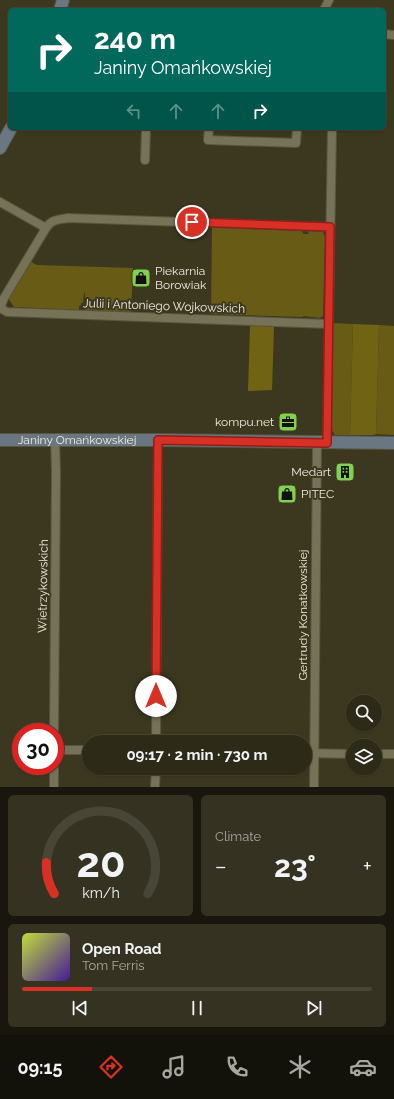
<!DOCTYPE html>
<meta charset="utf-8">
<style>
body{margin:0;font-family:Raleway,sans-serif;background:#353221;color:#f1f3f6;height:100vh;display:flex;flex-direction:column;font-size:15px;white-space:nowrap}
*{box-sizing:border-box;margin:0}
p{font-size:13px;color:#a7a7a2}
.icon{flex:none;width:22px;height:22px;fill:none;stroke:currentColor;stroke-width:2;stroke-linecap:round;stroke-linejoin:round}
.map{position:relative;height:787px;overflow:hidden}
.panel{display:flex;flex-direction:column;gap:8px;padding:8px;background:#19170d;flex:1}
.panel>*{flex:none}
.hud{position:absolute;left:8px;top:8px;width:378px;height:122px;border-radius:6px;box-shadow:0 1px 3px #0004,0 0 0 1px #484637;background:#00695c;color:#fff;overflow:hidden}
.tools{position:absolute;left:346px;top:695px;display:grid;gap:8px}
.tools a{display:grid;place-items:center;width:36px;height:36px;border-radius:50%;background:#2d2a18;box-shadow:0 1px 3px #0004,0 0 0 1px #484637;font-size:20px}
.speed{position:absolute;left:12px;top:723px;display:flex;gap:8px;font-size:20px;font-weight:700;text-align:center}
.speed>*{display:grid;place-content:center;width:52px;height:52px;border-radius:50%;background:#2d2a18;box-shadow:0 1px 3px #0004,0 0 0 1px #484637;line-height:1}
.speed .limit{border:6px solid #d22;background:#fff;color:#111}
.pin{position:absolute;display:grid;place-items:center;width:34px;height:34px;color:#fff;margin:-17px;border:2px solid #fff;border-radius:50%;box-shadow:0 1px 4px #0007}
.me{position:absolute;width:44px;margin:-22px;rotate:0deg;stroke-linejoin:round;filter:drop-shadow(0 0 3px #0008)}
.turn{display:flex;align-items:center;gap:14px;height:84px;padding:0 20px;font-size:18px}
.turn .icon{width:52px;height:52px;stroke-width:2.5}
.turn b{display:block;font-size:28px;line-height:34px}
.lanes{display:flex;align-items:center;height:38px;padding:0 20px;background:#0003;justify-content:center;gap:20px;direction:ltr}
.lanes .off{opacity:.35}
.big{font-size:30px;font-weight:700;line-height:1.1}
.panel .tile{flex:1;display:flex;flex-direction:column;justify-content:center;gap:6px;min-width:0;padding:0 14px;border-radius:6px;background:#353221}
.panel .dial{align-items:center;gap:0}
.dial svg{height:104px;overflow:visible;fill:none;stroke:#484637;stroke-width:7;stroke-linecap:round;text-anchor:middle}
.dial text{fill:#f1f3f6;stroke:none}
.song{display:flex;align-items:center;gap:12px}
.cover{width:48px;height:48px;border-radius:6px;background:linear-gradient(135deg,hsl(70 70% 55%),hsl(260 70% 35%))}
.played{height:4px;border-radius:2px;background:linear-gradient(90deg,#d93025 20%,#484637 20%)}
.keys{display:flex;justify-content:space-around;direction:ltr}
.heat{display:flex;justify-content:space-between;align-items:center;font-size:22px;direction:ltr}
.panel .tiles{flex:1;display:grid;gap:8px;grid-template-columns:1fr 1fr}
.tile:last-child{grid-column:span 2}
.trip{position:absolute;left:82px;top:735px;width:230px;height:40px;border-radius:20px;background:#2d2a18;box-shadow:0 1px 3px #0004,0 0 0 1px #484637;font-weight:700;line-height:40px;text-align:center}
.tabs{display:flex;height:64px;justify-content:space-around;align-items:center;background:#12110a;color:#a7a7a2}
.tabs .icon{width:28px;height:28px}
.tabs .current{color:#d93025}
.tabs b{font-size:18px;color:#f1f3f6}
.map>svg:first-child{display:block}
.green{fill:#675b16}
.forest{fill:#716314}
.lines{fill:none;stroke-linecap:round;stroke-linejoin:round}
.street-casing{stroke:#58543f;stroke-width:10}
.secondary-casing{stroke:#58543f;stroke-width:14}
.street{stroke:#767258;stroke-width:8}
.secondary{stroke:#697783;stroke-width:12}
.route-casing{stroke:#8d1f18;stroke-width:10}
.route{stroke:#d93025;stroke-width:7}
.labels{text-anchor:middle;stroke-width:4;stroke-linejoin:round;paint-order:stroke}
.poi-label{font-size:12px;fill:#efecde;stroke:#3c3820;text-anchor:start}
.street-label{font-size:12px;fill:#efecde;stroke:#3c3820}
</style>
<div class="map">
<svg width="394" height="787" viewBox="0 0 394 787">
<rect width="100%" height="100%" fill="#3c3820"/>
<g class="green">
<polygon points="212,226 246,229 302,231 303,234 308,234 309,231 323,232 325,237 323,316 320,318 303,316 303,317 211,314"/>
<polygon points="31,262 37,265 133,268 131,312 85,310 85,293 84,293 83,303 81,303 81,305 79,306 79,310 14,307 8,298"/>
<polygon points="332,323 353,324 350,435 335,435 331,429"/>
<polygon points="379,325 394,326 394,435 376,434"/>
</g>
<g class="forest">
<polygon points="353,324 379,325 376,434 373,435 350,435"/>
<polygon points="250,326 274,326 272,390 248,391"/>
</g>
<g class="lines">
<defs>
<g id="street">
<polyline points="324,10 329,0"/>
<polyline points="384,34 394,35"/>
<polyline points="209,128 208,140 296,143 297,128"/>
<polyline points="145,160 146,128"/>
<polyline points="0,202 46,228"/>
<path d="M0 308 4 298 46 228C52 219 58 220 68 218L330 227"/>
<polyline points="0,308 7,312 329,324"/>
<polyline points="327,443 332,128"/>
<polyline points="54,732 56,472 55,440"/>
<polyline points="156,742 158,440"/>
<polyline points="64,750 89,750"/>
<polyline points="305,753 353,754"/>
<polyline points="375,754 394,754"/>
<polyline points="54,787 54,766"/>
<polyline points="155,787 156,768"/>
<polyline points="314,787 317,443"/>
</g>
<g id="secondary">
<polyline points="60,10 63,0"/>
<polyline points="0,148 11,128"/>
<path id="s1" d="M0 440H158L394 443"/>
</g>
</defs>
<use href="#street" class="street-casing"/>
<use href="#secondary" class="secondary-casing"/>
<use href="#street" class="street"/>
<use href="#secondary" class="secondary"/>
</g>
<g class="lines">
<defs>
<polyline id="route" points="156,696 158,440 327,443 330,227 192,222"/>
</defs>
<use href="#route" class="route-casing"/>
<use href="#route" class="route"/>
</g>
<defs>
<symbol id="shop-square" viewBox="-11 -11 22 22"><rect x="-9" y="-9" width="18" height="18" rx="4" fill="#82d04f" stroke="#3c3820"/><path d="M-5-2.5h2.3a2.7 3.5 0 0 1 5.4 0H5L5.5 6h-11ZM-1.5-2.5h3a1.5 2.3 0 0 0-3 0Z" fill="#111"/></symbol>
<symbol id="office-square" viewBox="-11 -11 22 22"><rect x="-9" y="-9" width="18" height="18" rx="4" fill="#82d04f" stroke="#3c3820"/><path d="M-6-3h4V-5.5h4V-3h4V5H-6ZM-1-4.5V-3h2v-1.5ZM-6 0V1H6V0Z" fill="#111"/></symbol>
<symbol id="building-square" viewBox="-11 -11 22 22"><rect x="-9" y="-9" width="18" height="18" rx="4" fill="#82d04f" stroke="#3c3820"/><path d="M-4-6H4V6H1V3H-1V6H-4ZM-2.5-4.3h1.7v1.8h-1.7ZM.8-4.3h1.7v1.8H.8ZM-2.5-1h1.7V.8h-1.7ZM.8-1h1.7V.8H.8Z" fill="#111"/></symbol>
</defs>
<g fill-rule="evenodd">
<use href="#shop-square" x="130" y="267" width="22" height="22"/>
<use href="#office-square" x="277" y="411" width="22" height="22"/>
<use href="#building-square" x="334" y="461" width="22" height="22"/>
<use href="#shop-square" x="276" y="483" width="22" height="22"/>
</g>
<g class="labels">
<g class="poi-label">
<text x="155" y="275">Piekarnia<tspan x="155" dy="14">Borowiak</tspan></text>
<text x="274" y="426" text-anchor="end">kompu.net</text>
<text x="331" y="476" text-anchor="end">Medart</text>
<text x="301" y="498">PITEC</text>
</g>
<g class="street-label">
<text transform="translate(164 306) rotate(2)" y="4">Julii i Antoniego Wojkowskich</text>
<text dy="4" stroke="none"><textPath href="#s1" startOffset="77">Janiny Omańkowskiej</textPath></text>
<text transform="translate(43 586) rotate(-89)" y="4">Wietrzykowskich</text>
<text transform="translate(303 615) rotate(-90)" y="4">Gertrudy Konatkowskiej</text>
</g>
</g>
</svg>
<div class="tools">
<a><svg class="icon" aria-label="search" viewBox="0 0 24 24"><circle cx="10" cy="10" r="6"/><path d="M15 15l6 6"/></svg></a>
<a><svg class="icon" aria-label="layers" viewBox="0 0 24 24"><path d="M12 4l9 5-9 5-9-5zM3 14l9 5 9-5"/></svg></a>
</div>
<div class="speed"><div class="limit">30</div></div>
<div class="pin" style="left:192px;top:222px;background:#d93025"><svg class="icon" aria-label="arrive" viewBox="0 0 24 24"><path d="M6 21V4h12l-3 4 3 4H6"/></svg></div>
<svg class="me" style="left:156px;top:696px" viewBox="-20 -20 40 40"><circle r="19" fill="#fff"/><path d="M0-13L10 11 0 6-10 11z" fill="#d93025"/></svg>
<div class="trip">09:17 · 2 min · 730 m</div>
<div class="hud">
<div class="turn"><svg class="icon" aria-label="right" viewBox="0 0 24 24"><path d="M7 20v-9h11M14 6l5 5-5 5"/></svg><div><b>240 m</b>Janiny Omańkowskiej</div></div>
<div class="lanes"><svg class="icon off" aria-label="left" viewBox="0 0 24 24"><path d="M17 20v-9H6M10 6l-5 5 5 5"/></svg><svg class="icon off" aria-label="ahead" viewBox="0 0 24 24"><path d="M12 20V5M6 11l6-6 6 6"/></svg><svg class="icon off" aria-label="ahead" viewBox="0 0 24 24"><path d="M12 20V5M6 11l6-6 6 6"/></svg><svg class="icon" aria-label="right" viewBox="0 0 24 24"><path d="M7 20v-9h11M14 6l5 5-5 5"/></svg></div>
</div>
</div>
<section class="panel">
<div class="tiles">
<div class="tile dial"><svg viewBox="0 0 100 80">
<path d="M14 69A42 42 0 1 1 86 69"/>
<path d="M14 69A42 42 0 0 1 8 45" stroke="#d93025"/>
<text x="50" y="56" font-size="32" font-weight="700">20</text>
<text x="50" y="72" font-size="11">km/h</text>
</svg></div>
<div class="tile"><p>Climate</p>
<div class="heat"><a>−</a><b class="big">23°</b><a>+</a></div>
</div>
<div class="tile">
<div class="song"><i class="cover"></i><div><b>Open Road</b><p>Tom Ferris</p></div></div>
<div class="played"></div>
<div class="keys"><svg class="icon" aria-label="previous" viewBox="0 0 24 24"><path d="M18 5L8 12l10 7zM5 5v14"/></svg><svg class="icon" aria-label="pause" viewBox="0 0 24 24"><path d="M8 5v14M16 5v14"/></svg><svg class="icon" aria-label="next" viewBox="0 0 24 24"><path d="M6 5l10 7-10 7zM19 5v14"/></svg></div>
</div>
</div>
</section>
<nav class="tabs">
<b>09:15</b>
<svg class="icon current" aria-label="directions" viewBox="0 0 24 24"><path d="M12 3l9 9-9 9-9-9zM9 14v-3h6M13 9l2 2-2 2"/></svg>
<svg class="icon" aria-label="music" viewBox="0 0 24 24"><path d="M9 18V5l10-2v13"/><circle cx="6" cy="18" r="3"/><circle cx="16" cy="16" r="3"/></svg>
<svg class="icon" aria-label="phone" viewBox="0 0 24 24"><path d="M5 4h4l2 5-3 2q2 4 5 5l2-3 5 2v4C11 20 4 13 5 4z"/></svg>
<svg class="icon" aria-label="climate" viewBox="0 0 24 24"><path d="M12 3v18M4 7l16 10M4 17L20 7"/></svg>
<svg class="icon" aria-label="car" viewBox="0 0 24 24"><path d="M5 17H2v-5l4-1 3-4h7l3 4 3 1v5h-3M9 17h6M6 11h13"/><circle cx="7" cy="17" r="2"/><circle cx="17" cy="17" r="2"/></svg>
</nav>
